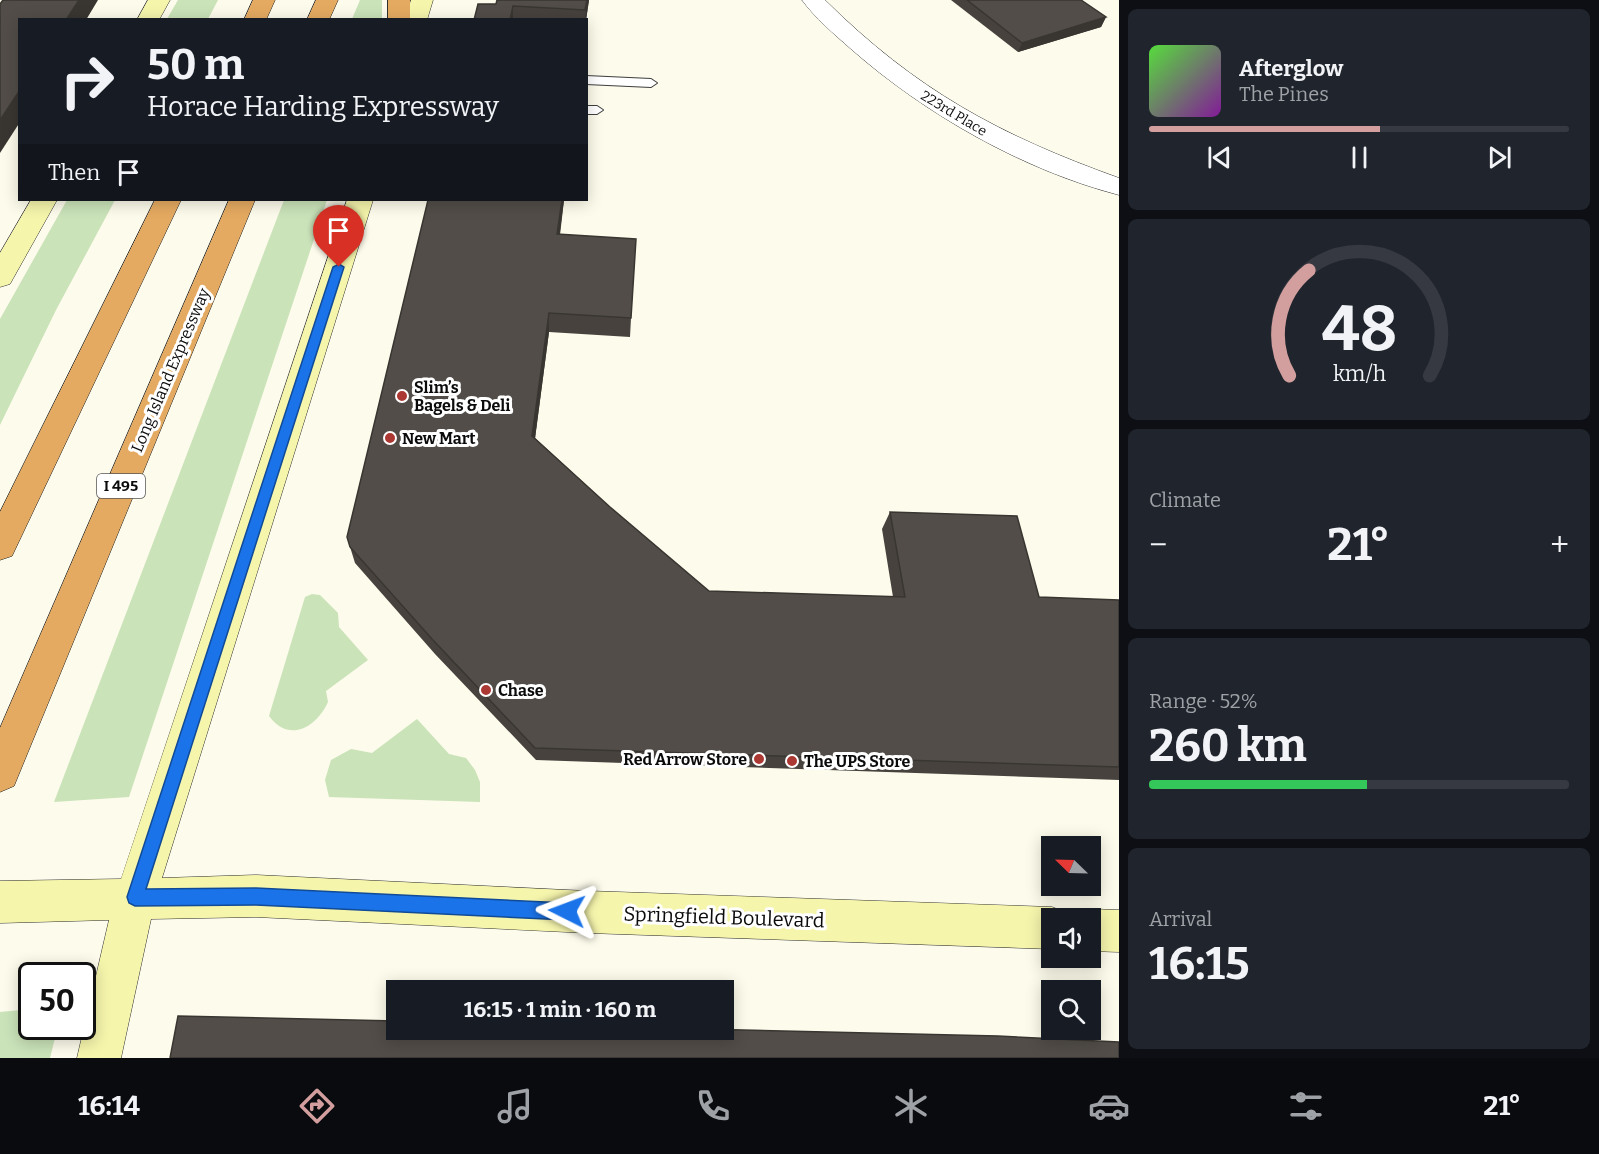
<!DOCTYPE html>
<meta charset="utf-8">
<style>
body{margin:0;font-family:Bitter,serif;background:#20242c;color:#f1f3f6;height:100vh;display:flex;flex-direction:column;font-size:22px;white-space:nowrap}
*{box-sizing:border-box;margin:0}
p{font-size:20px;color:#9ea1a6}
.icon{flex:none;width:33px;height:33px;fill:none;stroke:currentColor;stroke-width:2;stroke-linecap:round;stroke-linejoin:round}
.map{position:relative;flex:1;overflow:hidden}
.panel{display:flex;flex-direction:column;gap:9px;padding:9px;background:#0d0f14;width:480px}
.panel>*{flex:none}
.top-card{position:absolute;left:18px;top:18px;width:570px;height:183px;border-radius:0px;box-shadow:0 3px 15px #0003;background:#171b24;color:#f1f3f6;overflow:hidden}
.needle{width:39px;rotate:293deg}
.controls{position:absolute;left:1041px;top:836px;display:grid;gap:12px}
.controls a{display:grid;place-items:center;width:60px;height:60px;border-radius:0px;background:#171b24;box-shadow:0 3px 15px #0003;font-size:30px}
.speed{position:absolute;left:18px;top:962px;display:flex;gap:12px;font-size:30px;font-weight:700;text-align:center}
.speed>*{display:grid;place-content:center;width:78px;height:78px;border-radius:50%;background:#171b24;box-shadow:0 3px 15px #0003;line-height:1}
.speed .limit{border:3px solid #111;border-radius:9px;background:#fff;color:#111}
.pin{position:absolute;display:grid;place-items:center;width:51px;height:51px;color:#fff;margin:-62px -26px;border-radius:50% 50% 50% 0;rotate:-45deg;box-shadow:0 0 6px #0007}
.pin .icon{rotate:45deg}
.me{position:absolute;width:66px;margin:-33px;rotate:273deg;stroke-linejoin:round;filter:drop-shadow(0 0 4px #0008)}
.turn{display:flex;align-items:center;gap:21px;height:126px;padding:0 30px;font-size:27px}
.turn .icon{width:78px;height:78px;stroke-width:2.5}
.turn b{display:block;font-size:42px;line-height:51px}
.then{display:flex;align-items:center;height:57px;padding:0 30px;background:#0003;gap:12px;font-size:22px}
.big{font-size:45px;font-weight:700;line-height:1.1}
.panel .widget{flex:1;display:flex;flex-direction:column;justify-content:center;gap:9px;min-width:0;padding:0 21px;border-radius:9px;background:#20242c}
.panel .dial{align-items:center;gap:0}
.dial svg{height:156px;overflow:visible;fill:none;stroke:#363941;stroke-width:7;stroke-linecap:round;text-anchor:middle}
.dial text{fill:#f1f3f6;stroke:none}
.song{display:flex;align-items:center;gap:18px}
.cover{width:72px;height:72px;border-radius:9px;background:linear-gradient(135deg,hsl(110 70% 55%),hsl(290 70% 35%))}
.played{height:6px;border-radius:3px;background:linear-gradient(90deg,#d29f9e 55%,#363941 55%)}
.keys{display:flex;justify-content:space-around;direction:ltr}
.heat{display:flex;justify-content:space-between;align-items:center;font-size:33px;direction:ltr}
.charge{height:9px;border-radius:4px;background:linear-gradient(90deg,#34c759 52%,#363941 0)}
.trip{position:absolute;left:386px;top:980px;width:348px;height:60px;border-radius:0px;background:#171b24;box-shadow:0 3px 15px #0003;font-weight:700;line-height:60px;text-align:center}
.menu{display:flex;height:96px;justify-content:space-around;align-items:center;background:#090b0e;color:#9ea1a6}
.menu .icon{width:42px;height:42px}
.menu .selected{color:#d29f9e}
.menu b{font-size:27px;color:#f1f3f6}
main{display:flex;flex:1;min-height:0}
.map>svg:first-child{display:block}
.green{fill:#cae3b9}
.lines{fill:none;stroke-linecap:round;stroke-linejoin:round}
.lane-casing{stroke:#3e3e3e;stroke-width:2}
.street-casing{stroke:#3e3e3e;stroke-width:1}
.secondary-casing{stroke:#2d2d2d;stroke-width:1}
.highway-casing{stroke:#1c1c1c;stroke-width:1}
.lane{fill:#fff;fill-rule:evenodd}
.street{fill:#fff;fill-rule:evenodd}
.secondary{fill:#f6f5ac;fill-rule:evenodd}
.highway{fill:#e5aa61;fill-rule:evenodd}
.wall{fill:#47423e}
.shaded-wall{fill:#393632}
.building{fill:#524d48;stroke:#393632;stroke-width:1.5}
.route{fill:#1a73e8;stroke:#114b97;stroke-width:1.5}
.poi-dot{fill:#ab3832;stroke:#fff;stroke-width:2}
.labels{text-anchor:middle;stroke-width:6;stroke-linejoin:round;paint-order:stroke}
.far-street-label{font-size:14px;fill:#0b0b0b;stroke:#fff}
.shield{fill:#fff;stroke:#545454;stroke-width:1.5}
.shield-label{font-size:15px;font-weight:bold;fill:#0b0b0b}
.street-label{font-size:16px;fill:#0b0b0b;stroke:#fff}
.poi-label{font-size:16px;font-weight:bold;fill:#0b0b0b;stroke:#fff;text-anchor:start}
.near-street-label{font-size:20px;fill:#0b0b0b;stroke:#fff}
</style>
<main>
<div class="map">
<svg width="1119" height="1058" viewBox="0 0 1119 1058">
<rect width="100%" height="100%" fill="#fdfbeb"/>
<g class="green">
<polygon points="178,0 218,0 208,19 167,19"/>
<polygon points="360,0 382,0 382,19 352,19"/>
<polygon points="67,200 115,200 56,310 0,425 0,319"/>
<polygon points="284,200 327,200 129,797 54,802"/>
<path d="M312 594 320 595 338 613 339 627 368 660 326 691 328 702C316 728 289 743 269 716L305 597Z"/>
<polygon points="417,719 449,754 466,758 475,770 480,782 480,802 329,797 325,780 331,760 351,749 372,753"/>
<polygon points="31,1009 32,1026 58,1026 50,1058 0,1058 0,1012"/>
</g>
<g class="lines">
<defs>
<g id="lane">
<polygon points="586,76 651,79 657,83 651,87 586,84"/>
<polygon points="586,106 597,106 603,110 597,114 586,114"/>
</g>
<path id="street" d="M802 0H825C916 90 999 135 1119 178V195C1023 170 925 114 851 49 834 34 815 18 802 0Z"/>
<g id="secondary">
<polygon points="148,0 170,0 159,20 137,20"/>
<polygon points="411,0 433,0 427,20 405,20"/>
<polygon points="31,200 57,200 10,284 0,287 0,253"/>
<polygon points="347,200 373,200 162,878 256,875 588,891 1052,907 1067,913 1069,918 1052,918 1052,949 588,933 256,917 151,919 121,1058 77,1058 109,920 0,923 0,881 121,879"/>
<polygon points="1090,909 1119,910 1119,952 1090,951 1090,918 1074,918 1075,915"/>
</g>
<g id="highway">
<polygon points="253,0 275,0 266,20 244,20"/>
<polygon points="316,0 338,0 329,20 307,20"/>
<rect x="388" y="0" width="22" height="20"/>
<polygon points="155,200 181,200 12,556 0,560 0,512"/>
<polygon points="229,200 255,200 14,786 0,792 0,728"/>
</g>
</defs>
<use href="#lane" class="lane-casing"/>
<use href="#street" class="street-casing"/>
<use href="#secondary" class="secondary-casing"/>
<use href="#highway" class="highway-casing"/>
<use href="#lane" class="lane"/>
<use href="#street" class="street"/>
<use href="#secondary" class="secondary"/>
<use href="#highway" class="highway"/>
</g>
<g class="wall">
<polygon points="497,0 589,0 586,20 474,20 496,4"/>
<polygon points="951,0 1081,0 1106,17 1101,27 1018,52"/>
<polygon points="428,200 564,200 560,235 631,318 630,337 549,332 535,438 610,507 709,591 893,597 882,529 890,512 1039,597 1119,600 1119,780 536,760 435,654 355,563 347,537"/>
</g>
<g class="shaded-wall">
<polygon points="79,0 98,0 86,20 66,20"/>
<polygon points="587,0 589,0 586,20 585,20"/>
<polygon points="513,6 513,20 510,20"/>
<polygon points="1106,17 1101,27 1018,52 1022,43"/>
<polygon points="20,90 20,122 0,153 0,120"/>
<polygon points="562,200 564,200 557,254 557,234"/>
<polygon points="549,313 549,332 533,454 532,436"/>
</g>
<g class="building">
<polygon points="3,0 79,0 66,20 20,20 20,90 0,120 0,4"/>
<polygon points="497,0 587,0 585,10 513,6 510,20 474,20 478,4 496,4"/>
<polygon points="967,0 1081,0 1106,17 1022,43"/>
<polygon points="428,200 562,200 557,234 636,239 631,318 549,313 532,436 610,507 709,591 905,597 890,512 1017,516 1039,597 1119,600 1119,767 535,748 432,639 350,547 347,537"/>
<polygon points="178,1016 396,1021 396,1029 700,1029 998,1036 1119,1042 1119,1058 170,1058"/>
</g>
<polygon class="route" points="339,264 344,267 146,889 256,888 567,903 573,905 575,911 573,917 567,920 256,905 135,906 129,903 127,897 333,267"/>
<g class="poi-dot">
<circle cx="402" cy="396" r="6"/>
<circle cx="390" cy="438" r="6"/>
<circle cx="486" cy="690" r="6"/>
<circle cx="759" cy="759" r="6"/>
<circle cx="792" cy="761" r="6"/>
</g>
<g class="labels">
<g class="far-street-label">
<text transform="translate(954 113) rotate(31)" y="5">223rd Place</text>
</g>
<rect class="shield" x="97" y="474" width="48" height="24" rx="4.5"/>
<g class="shield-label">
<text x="121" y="491">I 495</text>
</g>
<g class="street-label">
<text transform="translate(170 370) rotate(-67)" y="6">Long Island Expressway</text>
</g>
<g class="poi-label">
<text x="414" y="393">Slim’s<tspan x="414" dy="18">Bagels &amp; Deli</tspan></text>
<text x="402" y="444">New Mart</text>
<text x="498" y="696">Chase</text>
<text x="747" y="765" text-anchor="end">Red Arrow Store</text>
<text x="804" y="767">The UPS Store</text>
</g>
<g class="near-street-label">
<text transform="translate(724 917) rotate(2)" y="7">Springfield Boulevard</text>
</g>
</g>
</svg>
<div class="controls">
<a><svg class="needle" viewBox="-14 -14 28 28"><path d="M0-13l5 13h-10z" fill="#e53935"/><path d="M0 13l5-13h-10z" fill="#9ea1a6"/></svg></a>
<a><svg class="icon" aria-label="sound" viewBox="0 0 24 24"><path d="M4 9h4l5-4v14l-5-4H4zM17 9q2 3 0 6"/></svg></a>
<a><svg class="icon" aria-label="search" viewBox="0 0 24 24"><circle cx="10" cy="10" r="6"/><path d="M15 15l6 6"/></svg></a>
</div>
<div class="speed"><div class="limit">50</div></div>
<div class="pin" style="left:339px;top:267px;background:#d93025"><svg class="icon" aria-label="arrive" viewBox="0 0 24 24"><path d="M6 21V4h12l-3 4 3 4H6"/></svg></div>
<svg class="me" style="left:567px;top:911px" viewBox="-20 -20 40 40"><path d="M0-17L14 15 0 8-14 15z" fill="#1a73e8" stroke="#fff" stroke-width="4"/></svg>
<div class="trip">16:15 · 1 min · 160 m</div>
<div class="top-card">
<div class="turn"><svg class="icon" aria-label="right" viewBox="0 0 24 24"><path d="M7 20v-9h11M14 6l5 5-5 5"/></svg><div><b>50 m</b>Horace Harding Expressway</div></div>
<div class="then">Then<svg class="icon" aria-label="arrive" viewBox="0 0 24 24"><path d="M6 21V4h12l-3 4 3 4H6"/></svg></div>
</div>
</div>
<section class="panel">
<div class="widget">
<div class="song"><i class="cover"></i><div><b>Afterglow</b><p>The Pines</p></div></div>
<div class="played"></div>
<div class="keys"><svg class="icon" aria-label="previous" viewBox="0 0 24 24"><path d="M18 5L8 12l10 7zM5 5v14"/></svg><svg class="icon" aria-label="pause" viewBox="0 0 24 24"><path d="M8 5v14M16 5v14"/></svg><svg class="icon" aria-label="next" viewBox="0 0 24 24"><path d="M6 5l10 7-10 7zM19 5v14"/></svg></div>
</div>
<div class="widget dial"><svg viewBox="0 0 100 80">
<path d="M14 69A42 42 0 1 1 86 69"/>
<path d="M14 69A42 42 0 0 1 24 15" stroke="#d29f9e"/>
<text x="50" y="56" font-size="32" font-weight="700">48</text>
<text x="50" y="72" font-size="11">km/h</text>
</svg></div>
<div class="widget"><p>Climate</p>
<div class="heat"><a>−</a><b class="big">21°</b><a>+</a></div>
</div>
<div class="widget"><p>Range · 52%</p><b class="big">260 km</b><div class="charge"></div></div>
<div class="widget"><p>Arrival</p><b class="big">16:15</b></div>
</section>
</main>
<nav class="menu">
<b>16:14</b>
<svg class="icon selected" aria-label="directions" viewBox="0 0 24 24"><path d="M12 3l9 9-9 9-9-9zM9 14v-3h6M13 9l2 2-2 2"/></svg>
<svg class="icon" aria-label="music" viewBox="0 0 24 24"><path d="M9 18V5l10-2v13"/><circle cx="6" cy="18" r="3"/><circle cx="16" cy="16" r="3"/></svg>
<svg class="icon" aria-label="phone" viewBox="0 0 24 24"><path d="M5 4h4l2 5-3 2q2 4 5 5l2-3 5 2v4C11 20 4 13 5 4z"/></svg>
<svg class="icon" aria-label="climate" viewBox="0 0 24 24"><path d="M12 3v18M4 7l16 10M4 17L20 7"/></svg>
<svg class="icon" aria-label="car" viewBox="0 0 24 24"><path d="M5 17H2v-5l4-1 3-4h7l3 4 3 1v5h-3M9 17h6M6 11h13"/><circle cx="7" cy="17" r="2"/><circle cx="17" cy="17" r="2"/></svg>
<svg class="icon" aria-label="filters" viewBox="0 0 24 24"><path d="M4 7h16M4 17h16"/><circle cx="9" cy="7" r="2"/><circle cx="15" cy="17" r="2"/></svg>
<b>21°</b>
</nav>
